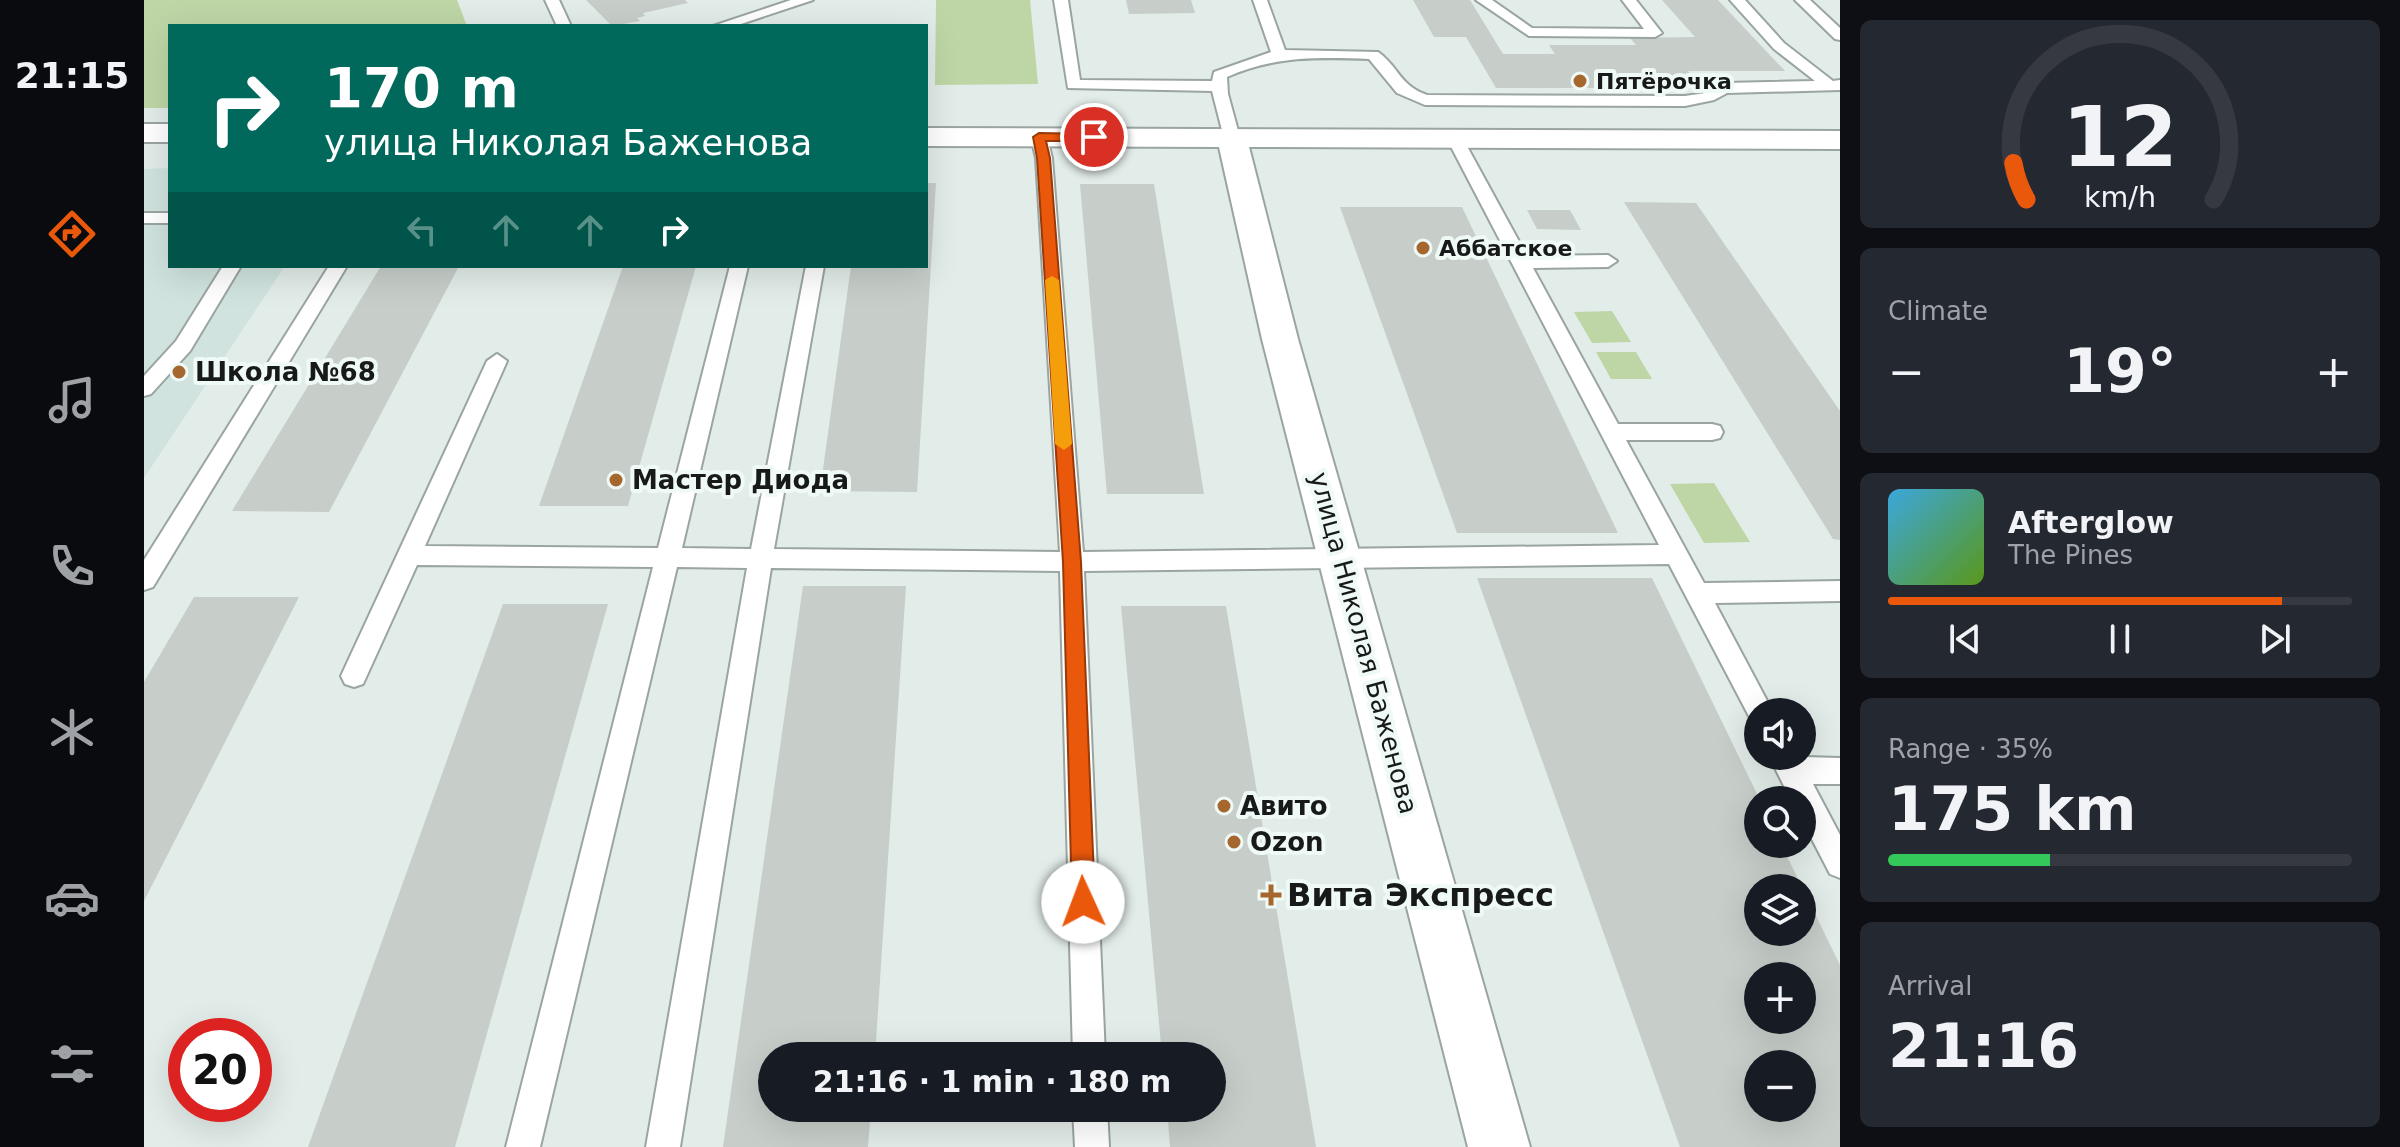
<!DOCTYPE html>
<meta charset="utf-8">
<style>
body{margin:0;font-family:"DejaVu Sans",sans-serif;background:#242831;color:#f1f3f6;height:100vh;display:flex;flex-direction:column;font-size:30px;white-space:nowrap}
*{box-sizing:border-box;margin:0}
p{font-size:26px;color:#9ea1a6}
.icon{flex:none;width:44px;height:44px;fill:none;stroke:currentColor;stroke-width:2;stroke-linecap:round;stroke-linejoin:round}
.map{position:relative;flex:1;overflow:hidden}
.panel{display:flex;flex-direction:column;gap:20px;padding:20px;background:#0d0f14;width:560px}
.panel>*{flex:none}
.banner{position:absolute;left:24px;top:24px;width:760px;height:244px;border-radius:0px;box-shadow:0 8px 32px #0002;background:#00695c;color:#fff;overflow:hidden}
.controls{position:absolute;left:1600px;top:698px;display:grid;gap:16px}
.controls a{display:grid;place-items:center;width:72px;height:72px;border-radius:50%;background:#171b24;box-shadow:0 8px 32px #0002;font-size:40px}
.speed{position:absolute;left:24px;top:1018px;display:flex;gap:16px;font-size:40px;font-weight:700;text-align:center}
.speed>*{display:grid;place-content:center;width:104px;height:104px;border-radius:50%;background:#171b24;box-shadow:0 8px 32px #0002;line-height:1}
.speed .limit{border:12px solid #d22;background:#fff;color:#111}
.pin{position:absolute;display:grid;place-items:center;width:68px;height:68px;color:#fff;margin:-34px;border:4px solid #fff;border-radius:50%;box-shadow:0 2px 8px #0007}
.me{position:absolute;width:88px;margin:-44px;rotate:358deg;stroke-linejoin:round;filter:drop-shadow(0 0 6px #0008)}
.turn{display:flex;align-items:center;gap:28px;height:168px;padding:0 24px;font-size:36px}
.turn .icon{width:104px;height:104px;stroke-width:2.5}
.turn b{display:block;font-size:56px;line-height:68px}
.lanes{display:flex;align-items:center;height:76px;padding:0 24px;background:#0003;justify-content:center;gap:40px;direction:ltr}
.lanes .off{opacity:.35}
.big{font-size:60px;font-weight:700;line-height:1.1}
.panel .card{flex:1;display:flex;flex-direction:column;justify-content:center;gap:12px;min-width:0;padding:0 28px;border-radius:12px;background:#242831}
.panel .dial{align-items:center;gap:0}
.dial svg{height:208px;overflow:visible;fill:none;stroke:#363941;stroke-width:7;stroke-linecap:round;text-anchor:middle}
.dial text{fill:#f1f3f6;stroke:none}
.song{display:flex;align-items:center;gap:24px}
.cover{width:96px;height:96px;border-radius:12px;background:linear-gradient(135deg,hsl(200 70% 55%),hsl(90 70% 35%))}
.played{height:8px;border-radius:4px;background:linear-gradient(90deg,#ea580c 85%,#363941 85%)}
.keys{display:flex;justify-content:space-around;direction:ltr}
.heat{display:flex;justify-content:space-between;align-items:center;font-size:44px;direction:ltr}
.charge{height:12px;border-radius:6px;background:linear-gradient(90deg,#34c759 35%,#363941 0)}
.trip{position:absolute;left:614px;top:1042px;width:468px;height:80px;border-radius:40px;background:#171b24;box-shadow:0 8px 32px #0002;font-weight:700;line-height:80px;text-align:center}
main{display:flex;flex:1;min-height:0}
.dock{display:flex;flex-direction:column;width:144px;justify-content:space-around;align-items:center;background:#090b0e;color:#9ea1a6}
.dock .icon{width:56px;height:56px}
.dock .selected{color:#ea580c}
.dock b{font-size:36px;color:#f1f3f6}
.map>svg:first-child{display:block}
.built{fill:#d0e3de}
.green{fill:#bed6a6}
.building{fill:#c7cec9;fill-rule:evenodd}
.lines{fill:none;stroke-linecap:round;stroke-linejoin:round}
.service-casing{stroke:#9aa4a1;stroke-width:4}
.minor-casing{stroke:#9aa4a1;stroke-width:4}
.service{fill:#fff;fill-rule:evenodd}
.minor{fill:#fff;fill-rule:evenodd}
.route{fill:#ea580c;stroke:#983908;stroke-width:2}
.slow{fill:#f59e0b}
.poi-dot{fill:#a6672f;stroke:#eff9f6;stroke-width:3}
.labels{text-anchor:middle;stroke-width:8;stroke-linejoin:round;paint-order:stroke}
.far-poi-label{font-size:22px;font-weight:bold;fill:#171a19;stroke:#eff9f6;text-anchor:start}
.poi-label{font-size:26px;font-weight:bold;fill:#171a19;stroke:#eff9f6;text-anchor:start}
.street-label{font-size:26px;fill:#171a19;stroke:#eff9f6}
.near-poi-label{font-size:32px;font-weight:bold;fill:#171a19;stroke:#eff9f6;text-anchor:start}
</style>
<main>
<nav class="dock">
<b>21:15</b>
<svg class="icon selected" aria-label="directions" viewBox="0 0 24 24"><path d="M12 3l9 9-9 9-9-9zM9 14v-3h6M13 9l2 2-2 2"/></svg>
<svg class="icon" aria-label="music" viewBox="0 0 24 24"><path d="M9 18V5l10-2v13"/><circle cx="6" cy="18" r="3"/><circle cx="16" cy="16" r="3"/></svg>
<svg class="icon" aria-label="phone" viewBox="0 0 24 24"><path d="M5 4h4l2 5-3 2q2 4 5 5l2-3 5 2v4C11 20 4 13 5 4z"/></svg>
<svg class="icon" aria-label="climate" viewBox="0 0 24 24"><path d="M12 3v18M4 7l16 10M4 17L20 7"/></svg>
<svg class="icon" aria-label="car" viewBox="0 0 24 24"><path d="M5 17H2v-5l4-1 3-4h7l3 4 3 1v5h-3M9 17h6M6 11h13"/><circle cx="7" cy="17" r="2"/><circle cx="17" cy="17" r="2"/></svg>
<svg class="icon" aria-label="filters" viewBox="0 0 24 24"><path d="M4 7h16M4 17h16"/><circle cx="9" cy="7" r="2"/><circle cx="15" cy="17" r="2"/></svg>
</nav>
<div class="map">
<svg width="1696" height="1147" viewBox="0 0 1696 1147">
<rect width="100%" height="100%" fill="#e2ece9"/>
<polygon class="built" points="26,168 26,266 141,266 0,478 0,169"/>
<g class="green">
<polygon points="0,0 313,0 323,26 26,26 26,108 0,108"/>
<polygon points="792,0 886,0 894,84 791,85"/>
<polygon points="1468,311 1487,342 1448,343 1430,312"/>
<polygon points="1452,352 1492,352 1508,379 1467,379"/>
<polygon points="1570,483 1606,542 1560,543 1526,484"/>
</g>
<g class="building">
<polygon points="442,0 541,0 544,3 499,13 501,16 493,18 496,21 468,26"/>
<polygon points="982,0 1047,0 1051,13 985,14"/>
<polygon points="1269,0 1326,0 1359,54 1411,54 1405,45 1492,45 1486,38 1551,37 1518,0 1574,0 1641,71 1544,71 1552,81 1453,81 1457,88 1352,88 1322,37 1290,37"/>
<polygon points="782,183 792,183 773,492 676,491 707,266 782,266"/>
<polygon points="936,184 1010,184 1060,494 963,494"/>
<polygon points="1480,202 1552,203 1696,411 1696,540 1689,539"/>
<polygon points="1196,207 1318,207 1474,533 1313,533"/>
<polygon points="1383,210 1426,210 1437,230 1393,229"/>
<polygon points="237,266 315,266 185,512 88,511"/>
<polygon points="479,266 552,266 484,506 395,506"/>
<path d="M1333 578H1508L1616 800 1614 844H1637L1696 965V1147H1536ZM1614 888H1658V932H1614ZM1614 976H1658V1020H1614ZM1614 1064H1658V1108H1614Z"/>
<polygon points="659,586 762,586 731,1056 628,1056 628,1108 727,1108 724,1147 579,1147"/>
<polygon points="50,597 155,597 0,901 0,682"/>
<polygon points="359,604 464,604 311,1147 164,1147"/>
<polygon points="977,606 1082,606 1172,1147 1026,1147 1023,1108 1068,1108 1068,1056 1018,1056"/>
</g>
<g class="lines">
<defs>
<g id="service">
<polygon points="401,0 415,0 427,26 413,26"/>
<polygon points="647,0 669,0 591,26 569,26"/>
<path d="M910 0H924L936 80 1068 81 1070 72 1127 52 1109 0H1123L1141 50 1234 52C1255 67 1255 85 1283 95L1541 96 1561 93 1580 83 1671 81 1630 49 1586 0H1601L1640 43 1689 81 1696 80V90L1583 93 1570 100 1541 106 1281 105 1253 93 1225 59C1175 57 1130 56 1083 77L1084 94 1096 138 1088 143 1080 138 1068 91 924 88Z"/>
<polygon points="1332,0 1348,0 1388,28 1500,29 1478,0 1492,0 1518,33 1511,37 1385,36"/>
<polygon points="1651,0 1666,0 1696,28 1696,40 1691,39"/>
<polygon points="895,132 903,137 908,158 939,552 1515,545 1303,139 1311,134 1319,139 1383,256 1464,255 1473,261 1464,267 1389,268 1474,424 1568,424 1576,426 1579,432 1576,438 1568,440 1482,440 1560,583 1696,581 1696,601 1571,603 1629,712 1614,712 1614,723 1607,720 1525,564 940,571 961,1056 929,1056 916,571 627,568 536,1147 502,1147 603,568 533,567 396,1147 362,1147 509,567 273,565 219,684 210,687 201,684 197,676 343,361 353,354 363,361 281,546 514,548 586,266 604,266 538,548 607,549 662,266 680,266 630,549 916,552 892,158 887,137"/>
<rect x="0" y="213" width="26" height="10"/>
<polygon points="79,266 97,266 46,351 7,394 0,396 0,376 32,341"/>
<polygon points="185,266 203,266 9,587 0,590 0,560"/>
<polygon points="1625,756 1696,758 1696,784 1669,784 1696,835 1696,878 1686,874 1658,820 1658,800 1647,800"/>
<polygon points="929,1108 963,1108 965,1147 931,1147"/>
</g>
<g id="minor">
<rect x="0" y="124" width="26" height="18"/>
<polygon points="782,128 1696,131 1696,149 1105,147 1154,339 1386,1147 1324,1147 1118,339 1075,147 782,146"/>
</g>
</defs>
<use href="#service" class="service-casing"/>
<use href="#minor" class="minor-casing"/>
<use href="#service" class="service"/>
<use href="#minor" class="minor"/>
</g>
<polygon class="route" points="895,133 950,134 956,137 950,141 902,141 906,158 937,562 951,902 947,910 939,913 931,910 928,902 919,562 893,158 889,137"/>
<polygon class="slow" points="908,276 915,280 928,444 920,450 911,444 901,280"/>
<g class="poi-dot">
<circle cx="1436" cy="81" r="8"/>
<circle cx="1279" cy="248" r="8"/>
<circle cx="35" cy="372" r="8"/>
<circle cx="472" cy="480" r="8"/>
<circle cx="1080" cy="806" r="8"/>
<circle cx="1090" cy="842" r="8"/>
<path d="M1123 883h8v8h8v8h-8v8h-8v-8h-8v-8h8z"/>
</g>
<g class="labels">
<g class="far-poi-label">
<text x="1452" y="89">Пятёрочка</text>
<text x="1295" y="256">Аббатское</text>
</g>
<g class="poi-label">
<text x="51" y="381">Школа №68</text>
<text x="488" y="489">Мастер Диода</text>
<text x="1096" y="815">Авито</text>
<text x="1106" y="851">Ozon</text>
</g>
<g class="street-label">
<text transform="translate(1220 643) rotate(75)" y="9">улица Николая Баженова</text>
</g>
<g class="near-poi-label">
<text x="1143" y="906">Вита Экспресс</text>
</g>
</g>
</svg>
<div class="controls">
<a><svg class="icon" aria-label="sound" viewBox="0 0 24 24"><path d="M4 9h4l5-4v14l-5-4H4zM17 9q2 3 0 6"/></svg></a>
<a><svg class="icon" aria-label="search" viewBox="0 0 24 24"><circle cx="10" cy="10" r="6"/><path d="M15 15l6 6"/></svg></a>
<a><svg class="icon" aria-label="layers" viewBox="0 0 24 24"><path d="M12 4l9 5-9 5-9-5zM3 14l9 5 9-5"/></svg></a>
<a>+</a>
<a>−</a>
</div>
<div class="speed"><div class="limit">20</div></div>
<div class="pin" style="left:950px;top:137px;background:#d93025"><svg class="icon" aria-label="arrive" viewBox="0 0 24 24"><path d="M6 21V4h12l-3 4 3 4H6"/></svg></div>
<svg class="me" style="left:939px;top:902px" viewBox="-20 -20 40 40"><circle r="19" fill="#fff"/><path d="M0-13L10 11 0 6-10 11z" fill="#ea580c"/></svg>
<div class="trip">21:16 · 1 min · 180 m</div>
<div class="banner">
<div class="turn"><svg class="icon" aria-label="right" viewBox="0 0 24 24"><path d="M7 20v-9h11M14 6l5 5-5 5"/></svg><div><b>170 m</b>улица Николая Баженова</div></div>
<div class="lanes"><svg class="icon off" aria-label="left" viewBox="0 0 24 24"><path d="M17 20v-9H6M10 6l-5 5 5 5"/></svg><svg class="icon off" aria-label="ahead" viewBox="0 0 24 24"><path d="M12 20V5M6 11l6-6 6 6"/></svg><svg class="icon off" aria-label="ahead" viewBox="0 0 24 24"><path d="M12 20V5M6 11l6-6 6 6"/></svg><svg class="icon" aria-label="right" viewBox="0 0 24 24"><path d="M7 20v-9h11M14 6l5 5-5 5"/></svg></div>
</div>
</div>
<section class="panel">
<div class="card dial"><svg viewBox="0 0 100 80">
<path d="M14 69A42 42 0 1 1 86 69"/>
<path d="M14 69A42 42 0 0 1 9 55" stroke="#ea580c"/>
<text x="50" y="56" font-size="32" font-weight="700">12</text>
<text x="50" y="72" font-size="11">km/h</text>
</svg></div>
<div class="card"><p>Climate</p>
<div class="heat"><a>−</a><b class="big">19°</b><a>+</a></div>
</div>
<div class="card">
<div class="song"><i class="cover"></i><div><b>Afterglow</b><p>The Pines</p></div></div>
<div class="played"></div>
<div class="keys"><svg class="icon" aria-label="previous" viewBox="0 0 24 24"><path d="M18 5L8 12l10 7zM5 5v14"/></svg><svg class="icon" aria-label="pause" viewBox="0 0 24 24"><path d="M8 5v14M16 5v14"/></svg><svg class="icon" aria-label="next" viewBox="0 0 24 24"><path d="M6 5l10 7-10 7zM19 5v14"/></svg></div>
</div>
<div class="card"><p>Range · 35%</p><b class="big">175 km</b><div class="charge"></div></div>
<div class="card"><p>Arrival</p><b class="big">21:16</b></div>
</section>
</main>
